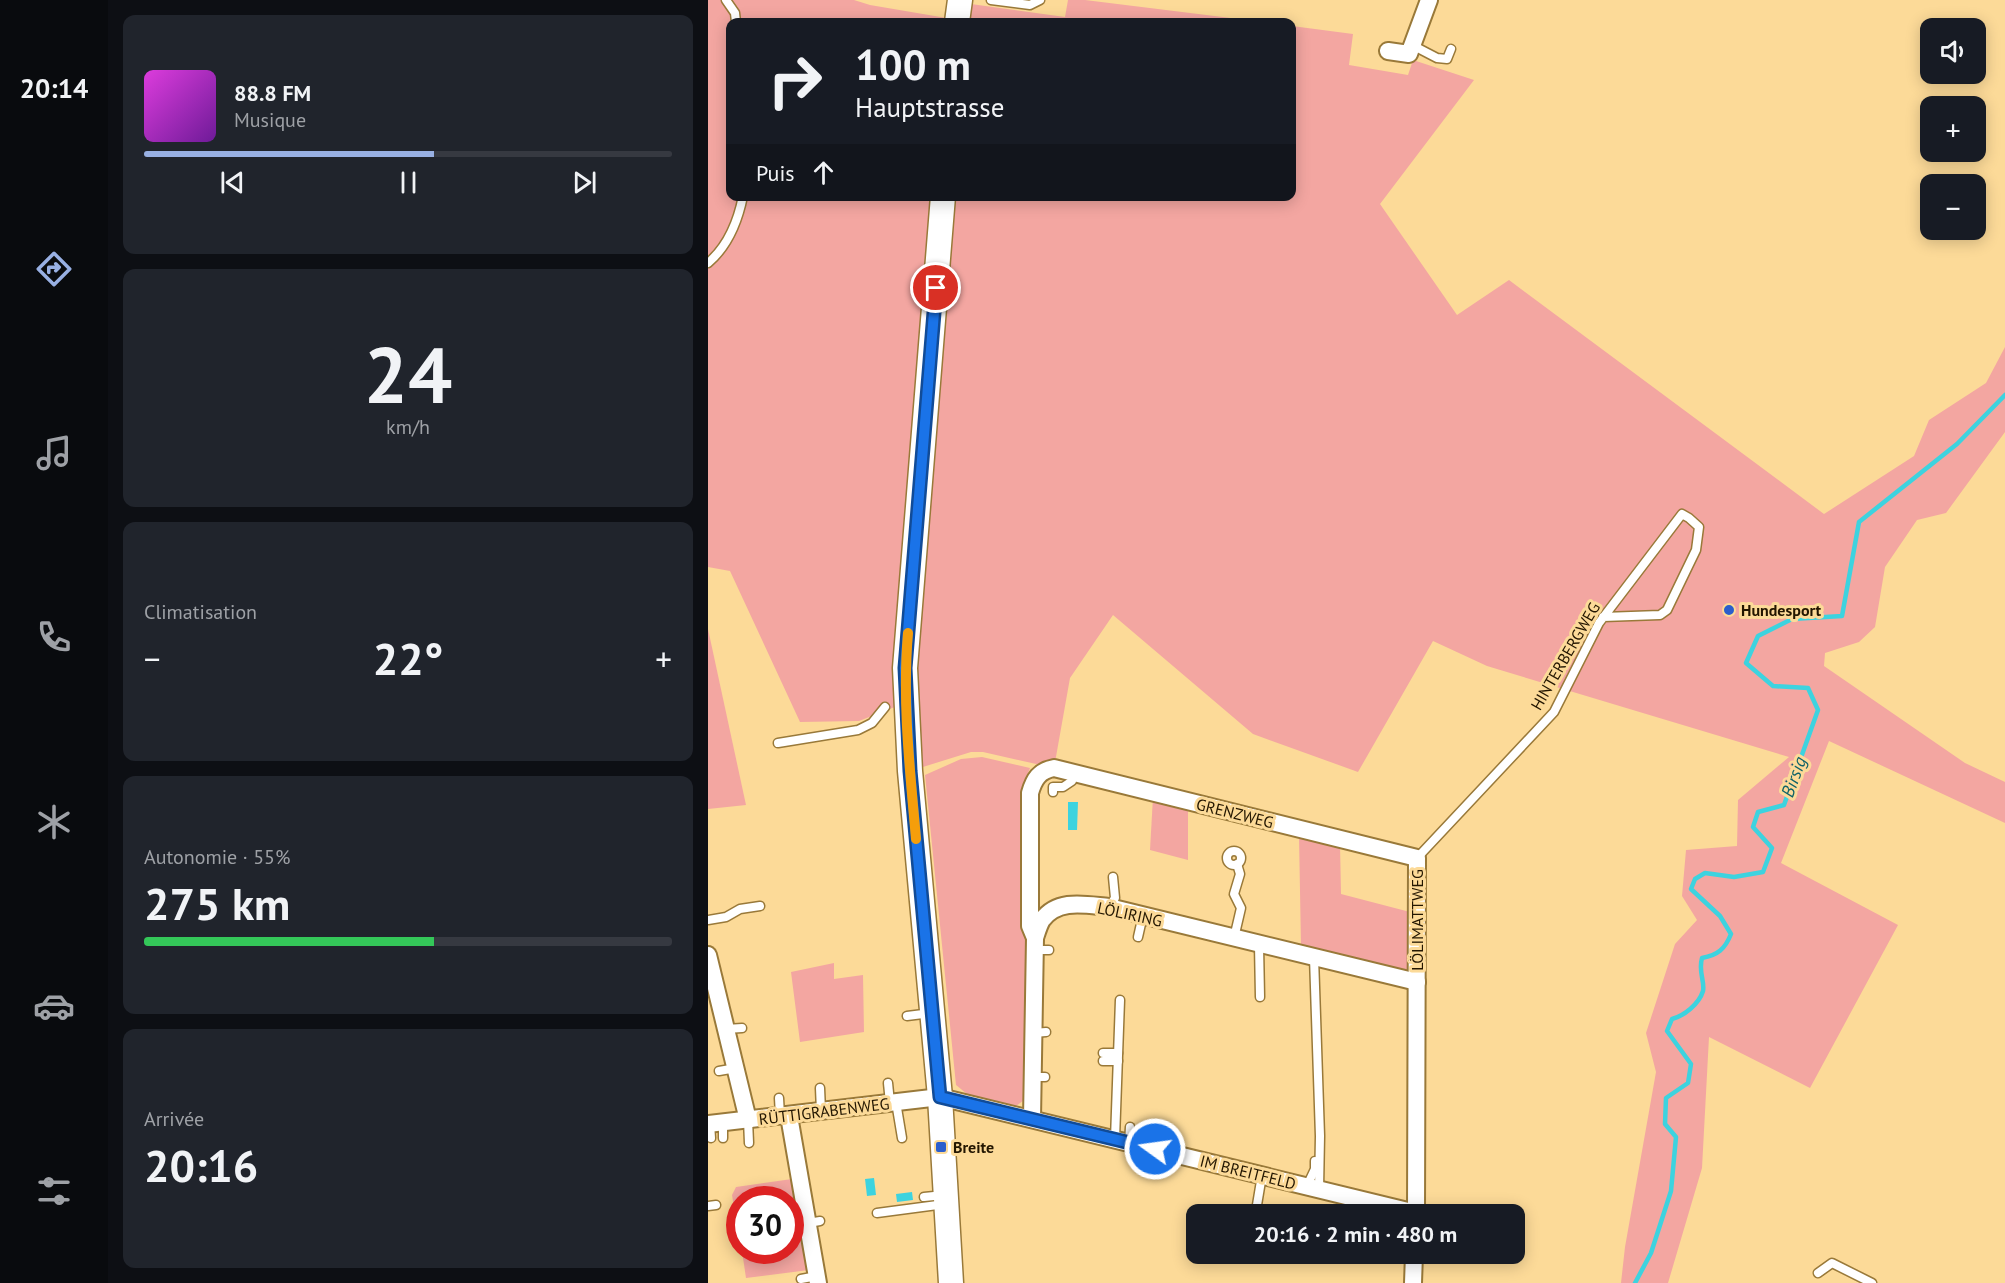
<!DOCTYPE html>
<html lang="fr">
<meta charset="utf-8">
<style>
body{margin:0;font-family:"PT Sans",sans-serif;background:#20242c;color:#f1f3f6;height:100vh;display:flex;flex-direction:column;font-size:22px;white-space:nowrap}
*{box-sizing:border-box;margin:0}
p{font-size:20px;color:#9ea1a6}
.icon{flex:none;width:33px;height:33px;fill:none;stroke:currentColor;stroke-width:2;stroke-linecap:round;stroke-linejoin:round}
.map{position:relative;flex:1;overflow:hidden}
.drawer{display:flex;flex-direction:column;gap:15px;padding:15px;background:#0d0f14;width:600px}
.drawer>*{flex:none}
.banner{position:absolute;left:18px;top:18px;width:570px;height:183px;border-radius:12px;box-shadow:0 3px 15px #0003;background:#171b24;color:#f1f3f6;overflow:hidden}
.tools{position:absolute;left:1212px;top:18px;display:grid;gap:12px}
.tools a{display:grid;place-items:center;width:66px;height:66px;border-radius:12px;background:#171b24;box-shadow:0 3px 15px #0003;font-size:30px}
.speed{position:absolute;left:18px;top:1186px;display:flex;gap:12px;font-size:30px;font-weight:700;text-align:center}
.speed>*{display:grid;place-content:center;width:78px;height:78px;border-radius:50%;background:#171b24;box-shadow:0 3px 15px #0003;line-height:1}
.speed .limit{border:9px solid #d22;background:#fff;color:#111}
.pin{position:absolute;display:grid;place-items:center;width:51px;height:51px;color:#fff;margin:-26px;border:3px solid #fff;border-radius:50%;box-shadow:0 2px 6px #0007}
.me{position:absolute;width:66px;margin:-33px;rotate:284deg;stroke-linejoin:round;filter:drop-shadow(0 0 4px #0008)}
.turn{display:flex;align-items:center;gap:21px;height:126px;padding:0 30px;font-size:27px}
.turn .icon{width:78px;height:78px;stroke-width:2.5}
.turn b{display:block;font-size:42px;line-height:51px}
.then{display:flex;align-items:center;height:57px;padding:0 30px;background:#0003;gap:12px;font-size:22px}
.big{font-size:45px;font-weight:800;line-height:1.1}
.drawer .card{flex:1;display:flex;flex-direction:column;justify-content:center;gap:9px;min-width:0;padding:0 21px;border-radius:12px;background:#20242c}
.drawer .dial{align-items:center;gap:0}
.dial b{font-size:78px;line-height:1}
.song{display:flex;align-items:center;gap:18px}
.cover{width:72px;height:72px;border-radius:9px;background:linear-gradient(135deg,hsl(300 70% 55%),hsl(280 70% 35%))}
.played{height:6px;border-radius:3px;background:linear-gradient(90deg,#98b0e3 55%,#363941 55%)}
.keys{display:flex;justify-content:space-around;direction:ltr}
.heat{display:flex;justify-content:space-between;align-items:center;font-size:33px;direction:ltr}
.charge{height:9px;border-radius:4px;background:linear-gradient(90deg,#34c759 55%,#363941 0)}
.trip{position:absolute;left:478px;top:1204px;width:339px;height:60px;border-radius:12px;background:#171b24;box-shadow:0 3px 15px #0003;font-weight:800;line-height:60px;text-align:center}
main{display:flex;flex:1;min-height:0}
.dock{display:flex;flex-direction:column;width:108px;justify-content:space-around;align-items:center;background:#090b0e;color:#9ea1a6}
.dock .icon{width:42px;height:42px}
.dock .current{color:#98b0e3}
.dock b{font-size:27px;color:#f1f3f6}
.map>svg:first-child{display:block}
.green{fill:#f3a6a1}
.water{fill:#3dd3df}
.lines{fill:none;stroke-linecap:round;stroke-linejoin:round}
.stream{stroke:#3dd3df;stroke-width:4.5}
.lane-casing{stroke:#997939;stroke-width:11}
.street-casing{stroke:#997939;stroke-width:20}
.secondary-casing{stroke:#997939;stroke-width:27}
.lane{stroke:#fff;stroke-width:8}
.street{stroke:#fff;stroke-width:16}
.secondary{stroke:#fff;stroke-width:24}
.route-casing{stroke:#114b97;stroke-width:15}
.route{stroke:#1a73e8;stroke-width:10}
.slow{stroke:#f59e0b;stroke-width:10}
.poi-dot{fill:#2b5ecc;stroke:#fcda98;stroke-width:2}
.labels{text-anchor:middle;stroke-width:6;stroke-linejoin:round;paint-order:stroke}
.poi-label{font-size:16px;font-weight:bold;fill:#231600;stroke:#fcda98;text-anchor:start}
.street-label{font-size:16px;fill:#231600;stroke:#fcda98}
.water-label{font-size:18px;font-style:italic;fill:#0f6268;stroke:#fcda98}
</style>
<main>
<nav class="dock">
<b>20:14</b>
<svg class="icon current" aria-label="directions" viewBox="0 0 24 24"><path d="M12 3l9 9-9 9-9-9zM9 14v-3h6M13 9l2 2-2 2"/></svg>
<svg class="icon" aria-label="music" viewBox="0 0 24 24"><path d="M9 18V5l10-2v13"/><circle cx="6" cy="18" r="3"/><circle cx="16" cy="16" r="3"/></svg>
<svg class="icon" aria-label="phone" viewBox="0 0 24 24"><path d="M5 4h4l2 5-3 2q2 4 5 5l2-3 5 2v4C11 20 4 13 5 4z"/></svg>
<svg class="icon" aria-label="climate" viewBox="0 0 24 24"><path d="M12 3v18M4 7l16 10M4 17L20 7"/></svg>
<svg class="icon" aria-label="car" viewBox="0 0 24 24"><path d="M5 17H2v-5l4-1 3-4h7l3 4 3 1v5h-3M9 17h6M6 11h13"/><circle cx="7" cy="17" r="2"/><circle cx="17" cy="17" r="2"/></svg>
<svg class="icon" aria-label="filters" viewBox="0 0 24 24"><path d="M4 7h16M4 17h16"/><circle cx="9" cy="7" r="2"/><circle cx="15" cy="17" r="2"/></svg>
</nav>
<section class="drawer">
<div class="card">
<div class="song"><i class="cover"></i><div><b>88.8 FM</b><p>Musique</p></div></div>
<div class="played"></div>
<div class="keys"><svg class="icon" aria-label="previous" viewBox="0 0 24 24"><path d="M18 5L8 12l10 7zM5 5v14"/></svg><svg class="icon" aria-label="pause" viewBox="0 0 24 24"><path d="M8 5v14M16 5v14"/></svg><svg class="icon" aria-label="next" viewBox="0 0 24 24"><path d="M6 5l10 7-10 7zM19 5v14"/></svg></div>
</div>
<div class="card dial"><b>24</b><p>km/h</p></div>
<div class="card"><p>Climatisation</p>
<div class="heat"><a>−</a><b class="big">22°</b><a>+</a></div>
</div>
<div class="card"><p>Autonomie · 55%</p><b class="big">275 km</b><div class="charge"></div></div>
<div class="card"><p>Arrivée</p><b class="big">20:16</b></div>
</section>
<div class="map">
<svg width="1297" height="1283" viewBox="0 0 1297 1283">
<rect width="100%" height="100%" fill="#fcda98"/>
<g class="green">
<polygon points="0,0 146,0 162,5 262,22 263,4 357,17 360,0 377,0 555,22 22,22 22,196 584,196 584,26 645,34 641,65 700,75 705,60 766,80 672,204 749,315 801,280 1116,514 1206,456 1221,420 1278,383 1297,347 1297,432 1238,513 1209,520 1177,567 1167,627 1151,642 1117,653 1116,666 1257,763 1297,782 1297,823 1121,741 1073,863 1190,925 1102,1088 1001,1037 994,1168 960,1283 913,1283 917,1247 948,1072 938,1033 967,944 989,920 974,896 978,850 1029,846 1030,800 1081,757 779,666 725,641 650,772 545,734 405,615 362,678 346,768 275,752 263,752 202,771 197,703 151,721 92,722 22,571 0,567"/>
<polygon points="0,629 38,805 0,809"/>
<polygon points="274,757 322,768 315,786 319,1098 308,1106 259,1094 248,1085 217,775 253,759"/>
<polygon points="445,797 480,806 480,860 442,850"/>
<polygon points="591,836 632,844 633,894 702,912 701,970 690,969 593,946"/>
<polygon points="126,963 126,979 155,975 156,1032 92,1042 83,972"/>
<polygon points="84,1179 101,1270 38,1278 34,1251 82,1251 82,1200 32,1200 31,1238 24,1195 28,1187"/>
</g>
<g class="water">
<polygon points="360,802 370,802 369,830 360,830"/>
<polygon points="166,1178 168,1195 159,1196 157,1179"/>
<polygon points="204,1192 205,1200 189,1202 188,1194"/>
</g>
<g class="lines">
<path class="stream" d="M927 1283 943 1253 963 1191 968 1137 957 1124 958 1098 980 1083 983 1064 959 1031 964 1019C976 1016 991 1004 995 991 997 981 990 972 994 958 1010 955 1017 949 1023 934L1012 916 983 889 987 879 997 873 1026 877 1055 872 1064 848 1045 827 1050 812 1076 805 1110 710 1100 688 1065 686 1038 663 1050 636 1084 619 1134 616 1151 522 1249 444 1297 395"/>
<defs>
<g id="lane">
<polyline points="18,0 27,13 28,22"/>
<polyline points="283,0 322,5 332,0"/>
<polyline points="704,45 729,58 739,59 743,49"/>
<path d="M0 263C20 246 30 221 35 196"/>
<polyline points="70,743 150,730 164,723 177,707"/>
<polyline points="345,792 345,787 355,787 364,781 365,773"/>
<circle cx="526" cy="858" r="7"/>
<polyline points="709,858 846,712 891,623 974,514 981,518 991,527 988,550 959,610 952,615 895,617"/>
<polyline points="401,907 407,898 405,877"/>
<polyline points="0,920 18,917 32,909 52,906"/>
<polyline points="430,937 435,915"/>
<polyline points="526,938 533,908 526,894 532,874 529,864"/>
<polyline points="551,945 552,997"/>
<polyline points="326,950 341,950"/>
<polyline points="606,957 612,1136 611,1189"/>
<polyline points="199,1016 223,1013"/>
<polyline points="18,1029 34,1028"/>
<polyline points="325,1033 338,1032"/>
<polyline points="395,1053 410,1053"/>
<polyline points="395,1061 410,1061"/>
<polyline points="11,1071 28,1068"/>
<polyline points="325,1077 337,1077"/>
<polyline points="180,1083 182,1103"/>
<polyline points="112,1088 113,1111"/>
<polyline points="71,1098 72,1116"/>
<polyline points="188,1102 194,1138"/>
<polyline points="40,1120 41,1143"/>
<polyline points="15,1122 15,1138"/>
<polyline points="2,1124 3,1138"/>
<polyline points="407,1139 412,1000"/>
<polyline points="421,1143 422,1127"/>
<polyline points="447,1149 451,1133"/>
<polyline points="599,1186 607,1169 607,1161"/>
<polyline points="216,1197 236,1195"/>
<polyline points="549,1205 554,1175"/>
<polyline points="0,1206 8,1205"/>
<polyline points="169,1213 237,1204"/>
<polyline points="100,1223 112,1221"/>
<polyline points="1110,1273 1124,1263 1164,1283"/>
<polyline points="93,1279 109,1276"/>
</g>
<g id="street">
<polyline points="680,51 701,54 721,0"/>
<path d="M327 938 322 926V793C326 779 331 771 346 768L709 858 708 1215"/>
<polyline points="0,955 40,1120"/>
<polyline points="81,1116 110,1283"/>
<path d="M324 1119 327 938C329 932 331 925 334 920 350 898 378 905 401 907L709 982"/>
<polyline points="0,1124 232,1097 708,1213"/>
<polyline points="705,1283 706,1254"/>
</g>
<g id="secondary">
<polyline points="249,22 252,0"/>
<polyline points="235,196 197,668 202,771 232,1097 243,1283"/>
</g>
</defs>
<use href="#lane" class="lane-casing"/>
<use href="#street" class="street-casing"/>
<use href="#secondary" class="secondary-casing"/>
<use href="#lane" class="lane"/>
<use href="#street" class="street"/>
<use href="#secondary" class="secondary"/>
</g>
<g class="lines">
<defs>
<polyline id="route" points="228,288 197,668 202,771 232,1097 447,1149"/>
</defs>
<use href="#route" class="route-casing"/>
<use href="#route" class="route"/>
<path class="slow" d="M200 633C194 702 202 770 208 839"/>
</g>
<g class="poi-dot">
<circle cx="1021" cy="610" r="6"/>
<rect x="227" y="1141" width="12" height="12" rx="3"/>
</g>
<g class="labels">
<g class="poi-label">
<text x="1033" y="616">Hundesport</text>
<text x="245" y="1153">Breite</text>
</g>
<g class="street-label">
<text transform="translate(857 656) rotate(-60)" y="6">HINTERBERGWEG</text>
<text transform="translate(527 813) rotate(14)" y="6">GRENZWEG</text>
<text transform="translate(422 914) rotate(12)" y="6">LÖLIRING</text>
<text transform="translate(709 920) rotate(-90)" y="6">LÖLIMATTWEG</text>
<text transform="translate(116 1111) rotate(-7)" y="6">RÜTTIGRABENWEG</text>
<text transform="translate(540 1172) rotate(14)" y="6">IM BREITFELD</text>
</g>
<g class="water-label">
<text transform="translate(1086 777) rotate(-70)" y="6">Birsig</text>
</g>
</g>
</svg>
<div class="tools">
<a><svg class="icon" aria-label="sound" viewBox="0 0 24 24"><path d="M4 9h4l5-4v14l-5-4H4zM17 9q2 3 0 6"/></svg></a>
<a>+</a>
<a>−</a>
</div>
<div class="speed"><div class="limit">30</div></div>
<div class="pin" style="left:228px;top:288px;background:#d93025"><svg class="icon" aria-label="arrive" viewBox="0 0 24 24"><path d="M6 21V4h12l-3 4 3 4H6"/></svg></div>
<svg class="me" style="left:447px;top:1149px" viewBox="-20 -20 40 40"><circle r="17" fill="#1a73e8" stroke="#fff" stroke-width="3"/><path d="M0-11L8 9 0 5-8 9z" fill="#fff"/></svg>
<div class="trip">20:16 · 2 min · 480 m</div>
<div class="banner">
<div class="turn"><svg class="icon" aria-label="right" viewBox="0 0 24 24"><path d="M7 20v-9h11M14 6l5 5-5 5"/></svg><div><b>100 m</b>Hauptstrasse</div></div>
<div class="then">Puis<svg class="icon" aria-label="ahead" viewBox="0 0 24 24"><path d="M12 20V5M6 11l6-6 6 6"/></svg></div>
</div>
</div>
</main>
